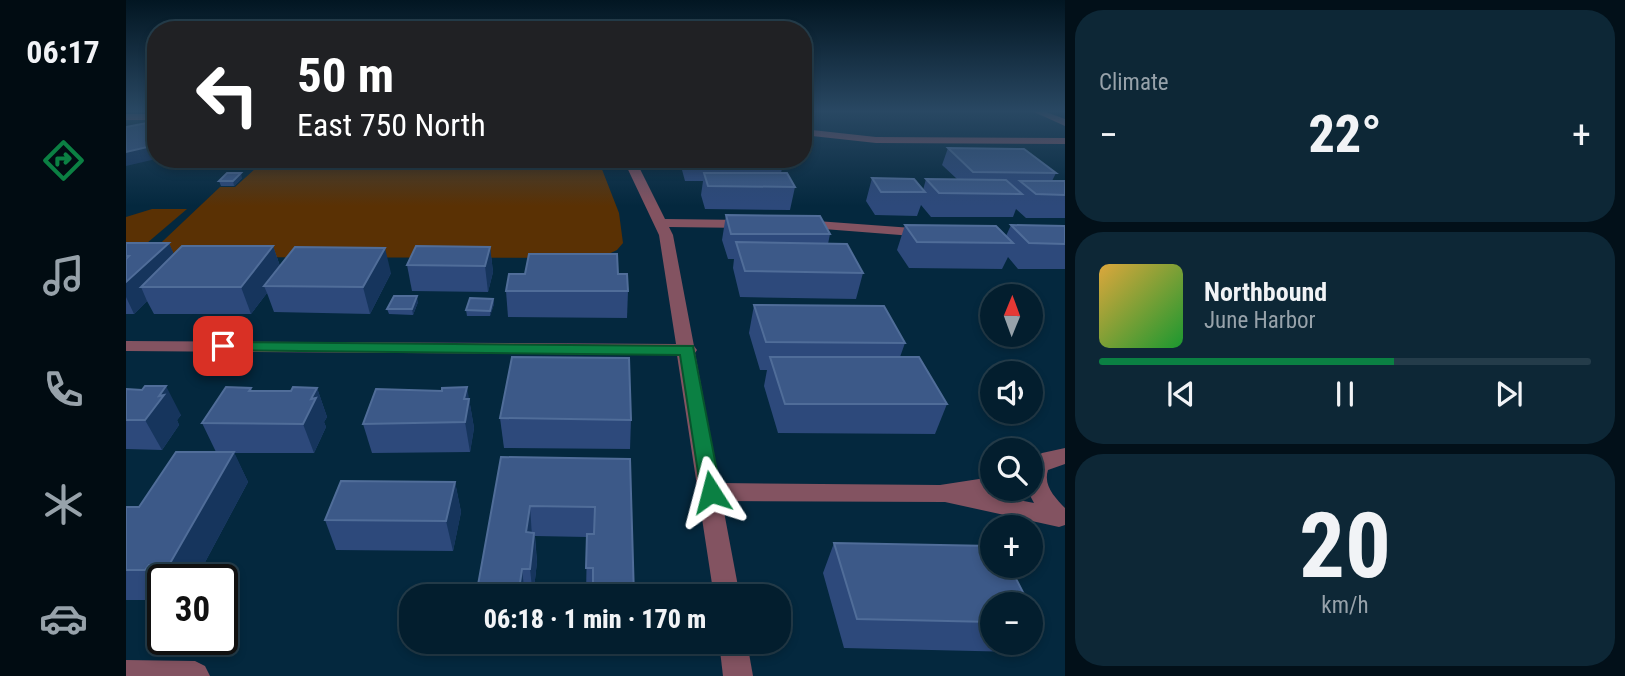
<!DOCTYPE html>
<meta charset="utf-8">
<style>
body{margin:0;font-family:"Roboto Condensed",sans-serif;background:#0d2736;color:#f1f3f6;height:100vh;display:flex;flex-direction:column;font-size:26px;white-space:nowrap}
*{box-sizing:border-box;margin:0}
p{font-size:23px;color:#97a2aa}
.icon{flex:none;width:38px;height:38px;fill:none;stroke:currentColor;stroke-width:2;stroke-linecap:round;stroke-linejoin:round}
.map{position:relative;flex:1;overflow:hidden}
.side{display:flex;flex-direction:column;gap:10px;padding:10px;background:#021019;width:560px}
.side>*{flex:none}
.top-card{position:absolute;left:21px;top:21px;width:665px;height:147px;border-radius:28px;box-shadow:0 4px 10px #0003,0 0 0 2px #243c4a;background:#202124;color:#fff;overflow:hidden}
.needle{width:46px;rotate:1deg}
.controls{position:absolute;left:854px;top:284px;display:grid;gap:14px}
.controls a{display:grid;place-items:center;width:63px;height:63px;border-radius:50%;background:#031e2e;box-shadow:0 4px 10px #0003,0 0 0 2px #243c4a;font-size:35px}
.speed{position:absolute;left:21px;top:564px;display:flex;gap:14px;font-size:35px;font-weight:700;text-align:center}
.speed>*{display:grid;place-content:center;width:91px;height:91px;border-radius:50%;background:#031e2e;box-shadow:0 4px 10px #0003,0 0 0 2px #243c4a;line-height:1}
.speed .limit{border:4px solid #111;border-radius:10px;background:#fff;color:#111}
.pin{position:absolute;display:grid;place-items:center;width:60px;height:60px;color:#fff;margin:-30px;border-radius:14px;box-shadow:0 4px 10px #0006}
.me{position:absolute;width:77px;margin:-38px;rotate:351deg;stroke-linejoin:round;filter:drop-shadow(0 0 5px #0008)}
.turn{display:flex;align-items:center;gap:24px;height:147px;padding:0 35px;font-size:32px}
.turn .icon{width:91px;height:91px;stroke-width:2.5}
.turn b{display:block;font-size:49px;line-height:60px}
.big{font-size:52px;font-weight:800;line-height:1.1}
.side .widget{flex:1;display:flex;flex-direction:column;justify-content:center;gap:10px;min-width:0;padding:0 24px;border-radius:28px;background:#0d2736}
.side .dial{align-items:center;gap:0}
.dial b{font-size:91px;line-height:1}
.song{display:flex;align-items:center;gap:21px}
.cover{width:84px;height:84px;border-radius:10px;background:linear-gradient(135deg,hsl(40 70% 55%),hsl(130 70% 35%))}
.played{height:7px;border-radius:4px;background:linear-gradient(90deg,#0b8043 60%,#243c4a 60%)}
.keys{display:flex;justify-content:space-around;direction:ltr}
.heat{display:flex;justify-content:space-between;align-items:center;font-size:38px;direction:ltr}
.trip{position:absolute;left:273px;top:584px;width:392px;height:70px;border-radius:28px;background:#031e2e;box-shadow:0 4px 10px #0003,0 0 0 2px #243c4a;font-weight:800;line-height:70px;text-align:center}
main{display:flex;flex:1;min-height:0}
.dock{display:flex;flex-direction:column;width:126px;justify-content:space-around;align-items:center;background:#010c12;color:#97a2aa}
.dock .icon{width:49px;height:49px}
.dock .current{color:#0b8043}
.dock b{font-size:32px;color:#f1f3f6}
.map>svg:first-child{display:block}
.green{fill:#5a3104}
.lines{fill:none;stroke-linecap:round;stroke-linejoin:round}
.street{fill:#835361;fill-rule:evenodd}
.wall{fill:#2d497b}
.shaded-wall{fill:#16355d}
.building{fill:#3c5988;stroke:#506d99;stroke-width:2}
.route{fill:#0b8043;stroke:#07532c;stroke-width:2}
</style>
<main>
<nav class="dock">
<b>06:17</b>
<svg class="icon current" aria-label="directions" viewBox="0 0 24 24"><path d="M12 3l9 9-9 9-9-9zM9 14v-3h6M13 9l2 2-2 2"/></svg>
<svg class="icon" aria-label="music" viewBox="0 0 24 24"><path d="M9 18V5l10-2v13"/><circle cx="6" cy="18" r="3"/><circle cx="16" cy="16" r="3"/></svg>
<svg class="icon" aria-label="phone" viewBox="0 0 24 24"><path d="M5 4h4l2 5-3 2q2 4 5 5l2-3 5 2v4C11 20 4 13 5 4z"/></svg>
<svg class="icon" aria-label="climate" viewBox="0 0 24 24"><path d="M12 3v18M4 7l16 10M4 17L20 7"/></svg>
<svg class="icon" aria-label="car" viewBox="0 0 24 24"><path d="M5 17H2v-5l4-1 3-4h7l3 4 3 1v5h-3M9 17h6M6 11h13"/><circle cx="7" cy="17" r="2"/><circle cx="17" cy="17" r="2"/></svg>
</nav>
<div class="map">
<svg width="939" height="676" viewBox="0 0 939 676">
<rect width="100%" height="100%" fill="#04283e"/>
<g class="green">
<polygon points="140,159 472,159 493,213 497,243 491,250 474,258 20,257 94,187 109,187"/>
<polygon points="26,209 61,209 14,249 0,249 0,217"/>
</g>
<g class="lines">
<g class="street">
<polygon points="908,112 920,112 939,119 939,126"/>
<rect x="0" y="114" width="30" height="6"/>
<polygon points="677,129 750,137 939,138 939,144 750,143 677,135"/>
<path d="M497 159H509L539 219 621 220 628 224 621 228 543 227 547 235 568 346 571 350 569 353 593 483 814 485 866 477V488H876L874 492 866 495 908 503 900 488H905V461L916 453 939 448V464L922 470C917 486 929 497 939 508V525L933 527 819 502 596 501 614 597H588L551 355 0 351V341L550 344 533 235Z"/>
<polygon points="677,220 800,229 807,233 800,237 672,227 672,221"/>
<polygon points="593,642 621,642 627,676 597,676"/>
<polygon points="0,660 69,661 79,666 84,676 0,676"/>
</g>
</g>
<g class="wall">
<polygon points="822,148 930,173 926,181 939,181 939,218 900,218 890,209 887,217 805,217 795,205 791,216 749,215 740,201 746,178 797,190 800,179 831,179 816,165"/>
<polygon points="64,159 116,159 114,161"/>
<polygon points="553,159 654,159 657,164 655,173 669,187 664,210 579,209 575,195 577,181 559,181"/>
<polygon points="116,178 108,186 95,186 93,181"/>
<polygon points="600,215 704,234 702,244 737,273 730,299 614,297 607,268 608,259 602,259 596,240"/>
<polygon points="779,225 880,236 885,225 939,226 939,269 892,269 882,257 876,269 783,268 771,250"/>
<polygon points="0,243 43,243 48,255 147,246 154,266 265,273 244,314 148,312 141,293 125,314 28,314 21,301 8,314 0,314"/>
<polygon points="364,247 367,272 362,292 286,291 281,265"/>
<polygon points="492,274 502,291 501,318 382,317 380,291"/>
<polygon points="367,299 368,304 364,316 341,316 340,310"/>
<polygon points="292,302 287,315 263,314 261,309"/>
<polygon points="628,305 779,343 774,357 821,404 809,434 652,433 638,386 641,370 634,370 623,333"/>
<polygon points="125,388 126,391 165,391 191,388 201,417 198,422 200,427 188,453 108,453 122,482 70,579 37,579 37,600 0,600 0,507 13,507 90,452 76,423"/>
<polygon points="0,389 55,415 51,420 53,425 36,450 0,449"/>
<polygon points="343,399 348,428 344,452 246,453 237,424"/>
<polygon points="374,418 505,420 504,449 378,448"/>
<polygon points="375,457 504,459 508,597 460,597 461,537 409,536 411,562 407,597 351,597"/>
<polygon points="329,482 335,512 327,551 210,550 199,520"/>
<polygon points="708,543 866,604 866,642 899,642 892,652 718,648 697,573"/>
<polygon points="905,606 914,623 905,635"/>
</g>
<g class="shaded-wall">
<polygon points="27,145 30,151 30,159 0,166 0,152"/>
<polygon points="115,173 116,178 108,186 107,181"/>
<polygon points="43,243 54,268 15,287 21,301 8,314 0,297 0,282"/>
<polygon points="147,246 156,272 138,286 141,293 125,314 115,287"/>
<polygon points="364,247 367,272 362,292 359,266"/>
<polygon points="259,248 265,273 244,314 237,287"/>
<polygon points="291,296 292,302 287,315 286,309"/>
<polygon points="367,299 368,304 364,316 364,311"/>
<polygon points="40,386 55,415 51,420 53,425 36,450 19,420 33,396"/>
<polygon points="341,387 348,428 344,452 339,422 338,399"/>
<polygon points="191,388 201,417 198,422 200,427 188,453 177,424 185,399"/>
<polygon points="108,452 122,482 70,579 52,579 43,565"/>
<polygon points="329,482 335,512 327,551 320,521"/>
<polygon points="404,506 406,536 400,532"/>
<polygon points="408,533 411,562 407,597 404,569"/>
<polygon points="23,565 37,586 37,596 19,570"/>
<polygon points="396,569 399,597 392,597"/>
</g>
<g class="building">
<polygon points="26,122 30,122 30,145 0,152 0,127"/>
<polygon points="822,148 898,149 930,173 847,172"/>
<polygon points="559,159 654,159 657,164 560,164"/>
<polygon points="101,173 115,173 107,181 93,181"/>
<polygon points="578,173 661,173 669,187 582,186"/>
<polygon points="746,178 788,179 799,192 755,192"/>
<polygon points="800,179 880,180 896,194 813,193"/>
<polygon points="894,181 939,181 939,195 910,194"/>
<polygon points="600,215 694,216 704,234 605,234"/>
<polygon points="779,225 870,226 887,243 791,242"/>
<polygon points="885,225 939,226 939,244 903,243"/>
<polygon points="610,242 721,244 737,273 619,271"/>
<polygon points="0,243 43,243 0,282 0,259 3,256 0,256"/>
<polygon points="56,246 147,246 115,287 15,287"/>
<polygon points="290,246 364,247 359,266 281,265"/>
<polygon points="169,247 259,248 237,287 138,286"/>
<polygon points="403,254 491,254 492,274 501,274 502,291 380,291 383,274 399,274"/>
<polygon points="268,296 291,296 286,309 261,309"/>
<polygon points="344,298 367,299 364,311 340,310"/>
<polygon points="628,305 758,306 779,343 640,342"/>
<polygon points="386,357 503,358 505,420 374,418"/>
<polygon points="644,357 793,357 821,404 659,404"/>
<polygon points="19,386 40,386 33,396 38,395 19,420 0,420 0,389 16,390"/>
<polygon points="100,387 125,388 123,391 165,391 167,387 191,388 185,399 190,398 177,424 76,423"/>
<polygon points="341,387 338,399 343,399 339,422 237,424 250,389 316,391 316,388"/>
<polygon points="50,452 108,452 43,565 23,565 19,570 0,570 0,507 13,507"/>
<polygon points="375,457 504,459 508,597 467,597 467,568 460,568 461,534 468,534 469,507 404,506 400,532 408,533 404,569 396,569 392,597 350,596"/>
<polygon points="215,481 329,482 320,521 199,520"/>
<polygon points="708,543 866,546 866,565 883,565 903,604 866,604 866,622 731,619"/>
<polygon points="905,606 914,623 905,623"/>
</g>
<linearGradient id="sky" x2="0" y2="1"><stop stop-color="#021622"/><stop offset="0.54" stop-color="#294863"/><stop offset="1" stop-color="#294863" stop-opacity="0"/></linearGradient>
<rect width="939" height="206" fill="url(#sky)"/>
<polygon class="route" points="97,342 567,346 595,492 592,498 585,500 578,498 575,492 554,355 91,350 89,346"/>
</svg>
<div class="controls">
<a><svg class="needle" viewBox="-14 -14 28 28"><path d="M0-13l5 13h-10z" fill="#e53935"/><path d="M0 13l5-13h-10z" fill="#97a2aa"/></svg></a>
<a><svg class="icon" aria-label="sound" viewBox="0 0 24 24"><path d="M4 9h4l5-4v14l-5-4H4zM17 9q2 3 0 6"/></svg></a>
<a><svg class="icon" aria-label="search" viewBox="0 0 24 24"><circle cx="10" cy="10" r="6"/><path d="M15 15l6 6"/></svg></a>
<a>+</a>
<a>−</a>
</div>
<div class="speed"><div class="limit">30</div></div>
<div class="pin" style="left:97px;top:346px;background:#d93025"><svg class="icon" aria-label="arrive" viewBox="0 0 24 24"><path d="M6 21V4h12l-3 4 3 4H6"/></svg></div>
<svg class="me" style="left:585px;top:492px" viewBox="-20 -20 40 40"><path d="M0-17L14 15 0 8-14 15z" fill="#0b8043" stroke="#fff" stroke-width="4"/></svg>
<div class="trip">06:18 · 1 min · 170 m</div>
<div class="top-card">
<div class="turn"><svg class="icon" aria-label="left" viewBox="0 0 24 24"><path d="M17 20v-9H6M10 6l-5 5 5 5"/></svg><div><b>50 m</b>East 750 North</div></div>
</div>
</div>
<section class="side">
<div class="widget"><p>Climate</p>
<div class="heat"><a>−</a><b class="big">22°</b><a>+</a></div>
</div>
<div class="widget">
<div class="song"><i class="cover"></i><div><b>Northbound</b><p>June Harbor</p></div></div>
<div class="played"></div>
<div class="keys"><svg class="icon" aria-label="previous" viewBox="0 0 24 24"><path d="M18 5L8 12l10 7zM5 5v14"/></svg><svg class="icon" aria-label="pause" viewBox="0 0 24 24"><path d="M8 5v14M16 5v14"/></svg><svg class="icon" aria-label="next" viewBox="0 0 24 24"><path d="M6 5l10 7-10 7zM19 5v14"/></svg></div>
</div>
<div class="widget dial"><b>20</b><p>km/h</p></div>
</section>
</main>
